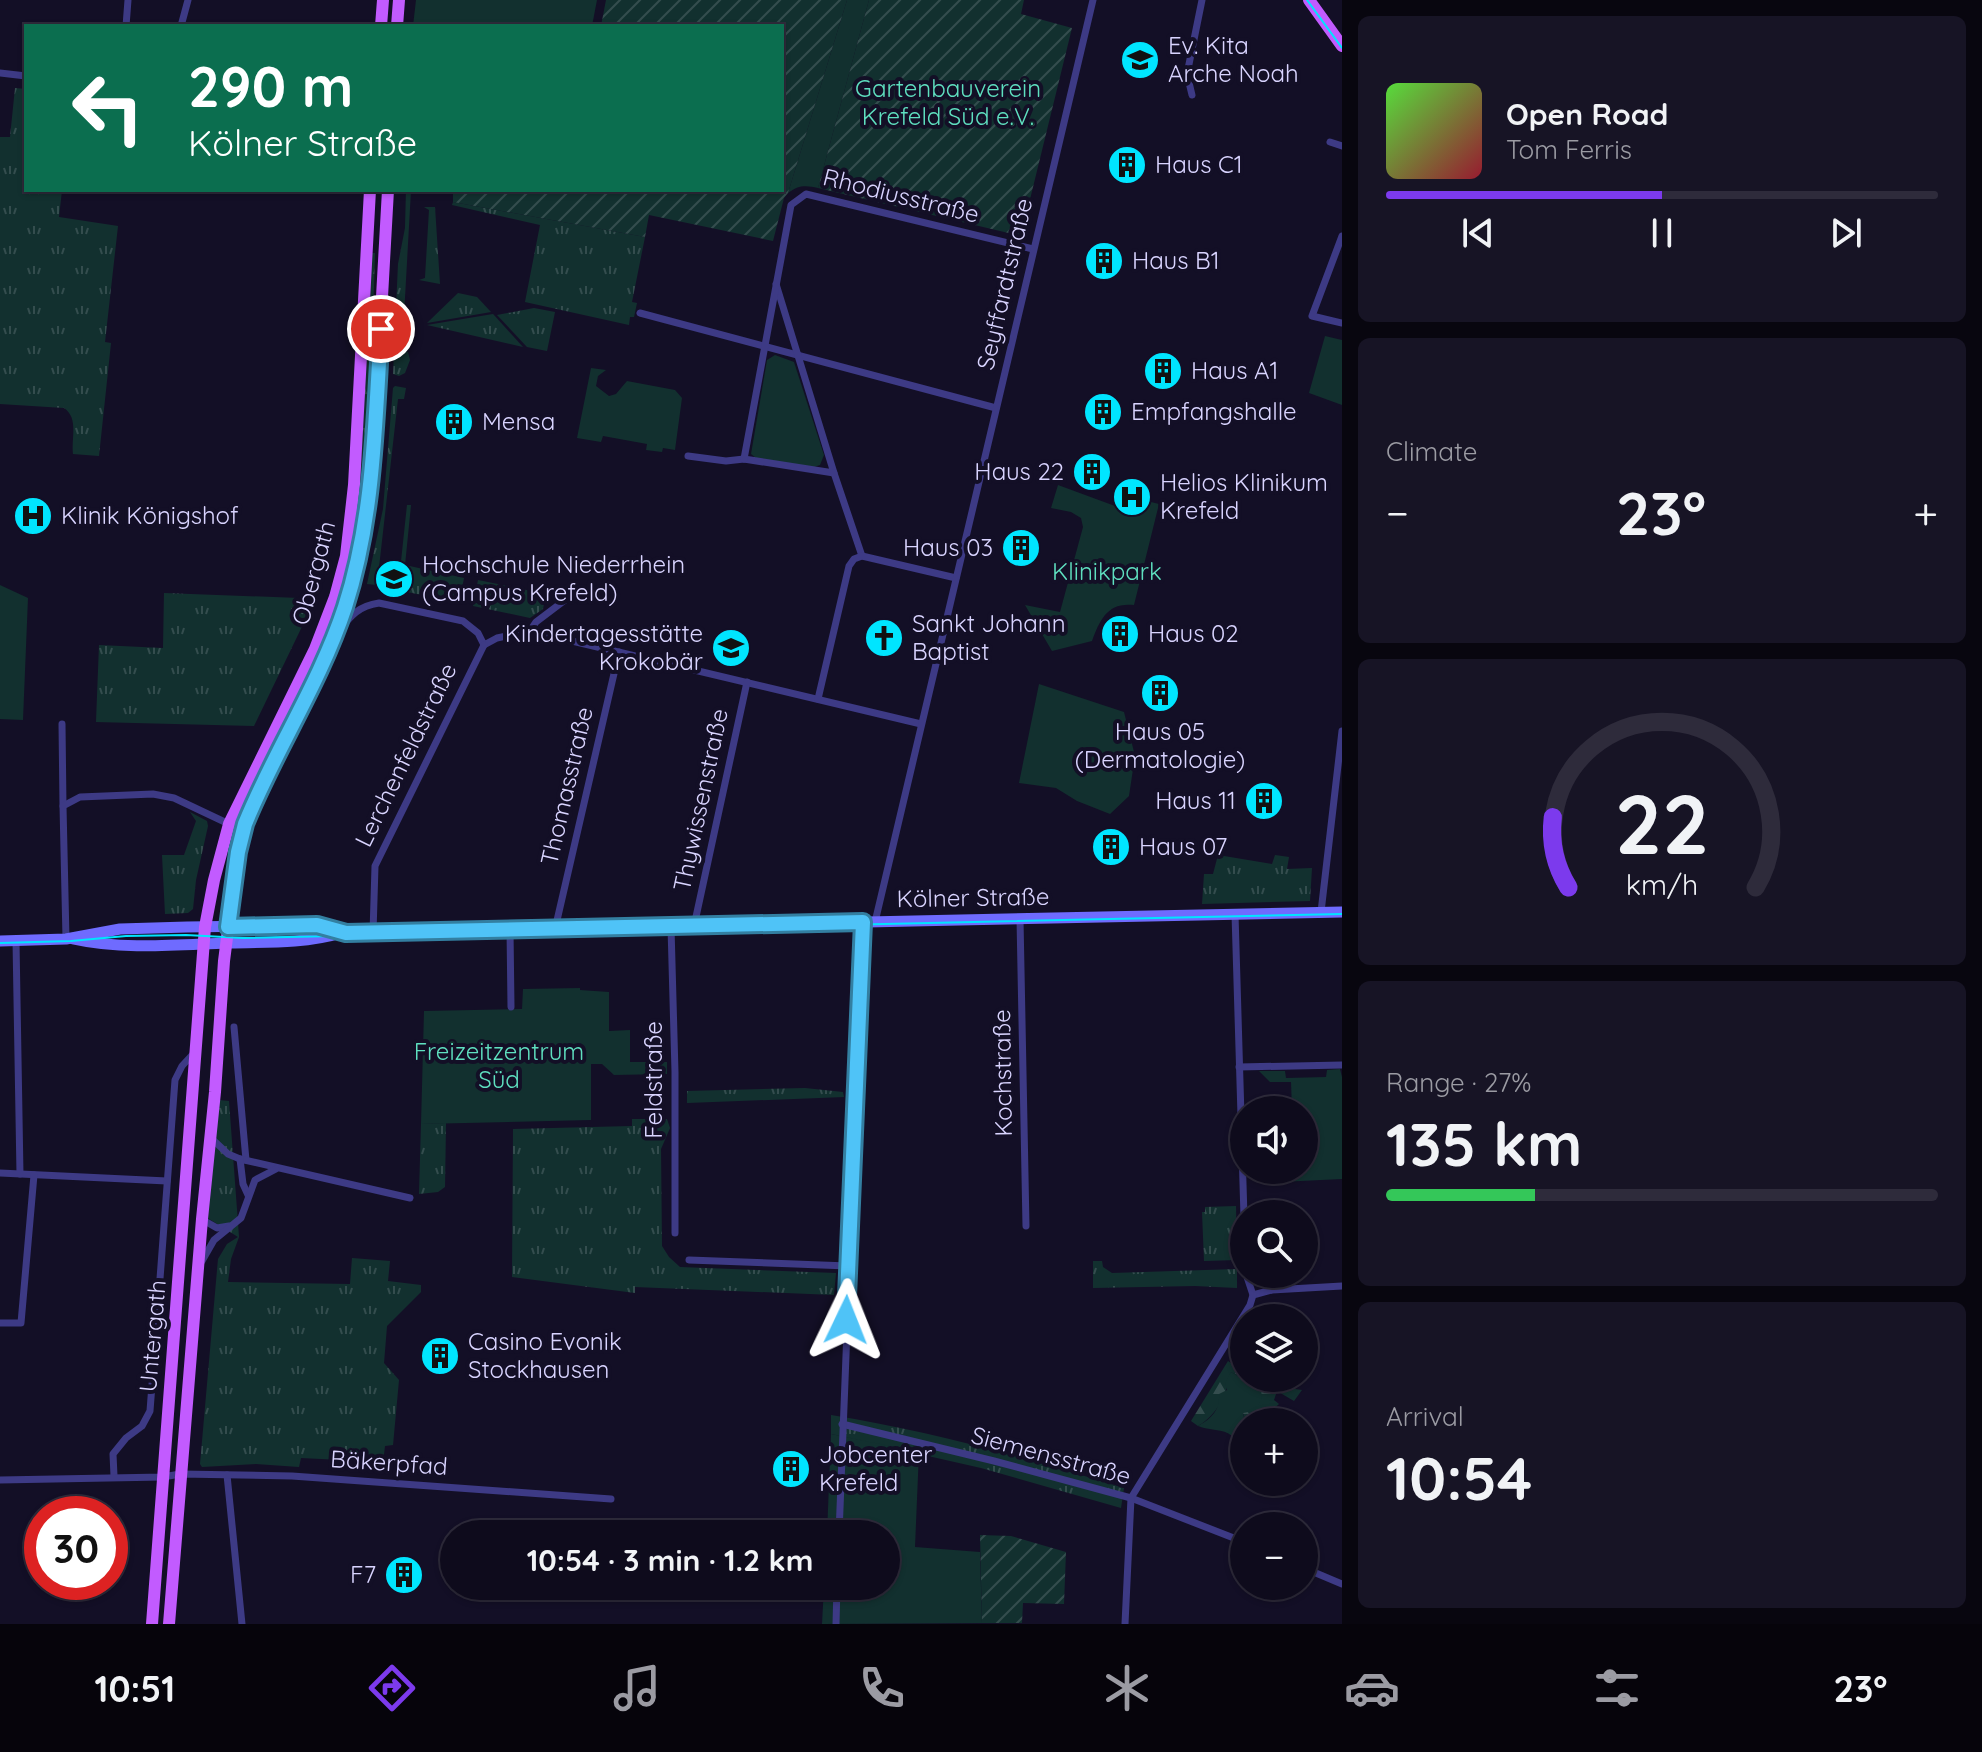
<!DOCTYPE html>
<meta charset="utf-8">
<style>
body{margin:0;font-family:Quicksand,sans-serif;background:#171425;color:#f1f3f6;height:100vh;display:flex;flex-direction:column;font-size:30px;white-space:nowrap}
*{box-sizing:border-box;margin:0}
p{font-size:26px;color:#9b9ba3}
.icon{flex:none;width:44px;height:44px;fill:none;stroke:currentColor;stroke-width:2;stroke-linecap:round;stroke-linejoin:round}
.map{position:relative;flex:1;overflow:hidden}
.panel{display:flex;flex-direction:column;gap:16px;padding:16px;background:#08060f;width:640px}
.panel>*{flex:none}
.banner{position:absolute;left:24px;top:24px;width:760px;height:168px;border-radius:0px;box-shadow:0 2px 6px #0004,0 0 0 2px #2e2b3b;background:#0b6e4f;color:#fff;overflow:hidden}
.buttons{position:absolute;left:1230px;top:1096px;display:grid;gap:16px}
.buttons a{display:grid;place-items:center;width:88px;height:88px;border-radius:50%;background:#0e0b1c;box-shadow:0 2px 6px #0004,0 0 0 2px #2e2b3b;font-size:40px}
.speed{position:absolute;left:24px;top:1496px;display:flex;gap:16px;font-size:40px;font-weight:700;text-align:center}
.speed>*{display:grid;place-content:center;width:104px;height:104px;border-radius:50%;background:#0e0b1c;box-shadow:0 2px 6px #0004,0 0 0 2px #2e2b3b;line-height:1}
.speed .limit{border:12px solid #d22;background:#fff;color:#111}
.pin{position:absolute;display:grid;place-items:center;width:68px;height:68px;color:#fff;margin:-34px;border:4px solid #fff;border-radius:50%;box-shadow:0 2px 8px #0007}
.me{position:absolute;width:88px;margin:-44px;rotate:2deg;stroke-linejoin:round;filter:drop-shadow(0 0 6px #0008)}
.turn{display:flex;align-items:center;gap:28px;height:168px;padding:0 32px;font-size:36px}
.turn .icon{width:104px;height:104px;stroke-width:2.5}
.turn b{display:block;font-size:56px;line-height:68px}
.big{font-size:60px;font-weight:700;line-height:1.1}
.panel .tile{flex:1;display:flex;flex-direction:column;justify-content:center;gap:12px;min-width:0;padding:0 28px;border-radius:12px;background:#171425}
.panel .dial{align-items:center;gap:0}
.dial svg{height:208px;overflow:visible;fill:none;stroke:#2e2b3b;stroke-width:7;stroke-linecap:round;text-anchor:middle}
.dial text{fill:#f1f3f6;stroke:none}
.song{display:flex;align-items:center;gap:24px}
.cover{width:96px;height:96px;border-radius:12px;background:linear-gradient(135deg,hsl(110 70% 55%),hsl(350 70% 35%))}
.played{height:8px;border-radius:4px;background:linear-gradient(90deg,#7c3aed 50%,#2e2b3b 50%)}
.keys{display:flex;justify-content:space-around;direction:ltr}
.heat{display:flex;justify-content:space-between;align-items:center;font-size:44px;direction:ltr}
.charge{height:12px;border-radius:6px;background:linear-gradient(90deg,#34c759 27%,#2e2b3b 0)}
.trip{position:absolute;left:440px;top:1520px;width:460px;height:80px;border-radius:40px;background:#0e0b1c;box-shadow:0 2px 6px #0004,0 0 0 2px #2e2b3b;font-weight:700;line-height:80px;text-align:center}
.dock{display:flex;height:128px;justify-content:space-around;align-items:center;background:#06040b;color:#9b9ba3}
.dock .icon{width:56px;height:56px}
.dock .active{color:#7c3aed}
.dock b{font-size:36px;color:#f1f3f6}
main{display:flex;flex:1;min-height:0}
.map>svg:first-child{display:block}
.grass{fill:url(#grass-tufts)}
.forest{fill:url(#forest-firs)}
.park{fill:#12302f}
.garden{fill:url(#garden-furrows)}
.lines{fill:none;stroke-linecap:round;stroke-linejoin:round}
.minor{stroke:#3d3a85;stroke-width:7}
.secondary{stroke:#6f6bff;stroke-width:11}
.primary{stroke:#c25bff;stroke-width:12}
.tram{stroke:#00e5ff;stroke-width:2}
.route-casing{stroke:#337fa1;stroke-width:20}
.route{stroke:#4fc3f7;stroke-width:14}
.labels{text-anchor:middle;stroke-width:8;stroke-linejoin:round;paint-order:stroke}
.poi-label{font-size:24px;fill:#d9d4ff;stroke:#130f26;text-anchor:start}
.park-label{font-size:24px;fill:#5fe0c0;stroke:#130f26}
.street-label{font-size:24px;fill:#d9d4ff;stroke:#130f26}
</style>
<main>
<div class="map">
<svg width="1342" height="1624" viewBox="0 0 1342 1624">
<defs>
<pattern id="grass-tufts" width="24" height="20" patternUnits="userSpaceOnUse" patternTransform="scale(2)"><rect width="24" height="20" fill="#12302f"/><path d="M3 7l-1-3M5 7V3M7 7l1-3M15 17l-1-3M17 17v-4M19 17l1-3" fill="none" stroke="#344d4e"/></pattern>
<pattern id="forest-firs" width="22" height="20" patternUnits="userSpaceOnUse" patternTransform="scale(2)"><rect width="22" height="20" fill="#12302f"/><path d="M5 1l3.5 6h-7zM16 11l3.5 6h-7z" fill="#344d4e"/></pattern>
<pattern id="garden-furrows" width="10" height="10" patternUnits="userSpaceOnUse" patternTransform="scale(2)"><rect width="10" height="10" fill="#12302f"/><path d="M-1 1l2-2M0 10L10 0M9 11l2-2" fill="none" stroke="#344d4e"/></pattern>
</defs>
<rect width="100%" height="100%" fill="#130f26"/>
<g class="grass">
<path d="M15 88 26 89V190H62L59 217 118 226 105 342 111 343 99 456 73 454C71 438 79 418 64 408L0 404V137H10Z"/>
<polygon points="406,190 411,190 402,351 408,352 410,360 405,373 399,376 393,374 398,264 405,228"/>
<polygon points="453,202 645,237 632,302 637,303 634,317 630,317 629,325 525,302 540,225 452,205"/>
<polygon points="424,207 435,207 440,284 419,280 425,278 429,210"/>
<polygon points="372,253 375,253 369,456 355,552 340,595 351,557 357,512"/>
<polygon points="458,293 477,297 491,312 427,323"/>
<polygon points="534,308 555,312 547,351 527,347 497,315"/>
<polygon points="493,314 523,347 427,325"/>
<polygon points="395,386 406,388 404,399 398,399 377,585 367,584 383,509 393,388"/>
<polygon points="407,505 411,505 405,565 464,578 459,603 398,590"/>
<polygon points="478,580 546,594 543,609 530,618 473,606"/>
<polygon points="164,593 299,598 308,603 310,610 254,726 96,722 99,645 163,648"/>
<polygon points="190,812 207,821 208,826 196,880 193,909 188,913 165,914 162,855 184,855 196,821"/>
<polygon points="1218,855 1272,864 1275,855 1289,857 1287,869 1312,868 1310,901 1202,904 1204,874 1213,874"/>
<polygon points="805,1088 843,1092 844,1097 687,1103 687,1091"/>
<polygon points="219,1100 229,1101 239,1237 231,1259 228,1282 350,1284 352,1258 390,1261 388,1281 421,1285 421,1292 387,1326 384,1363 399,1380 393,1445 385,1446 383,1462 301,1458 299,1467 256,1464 202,1467 200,1464 218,1259 227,1244 238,1237 206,1217"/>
<polygon points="632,1119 667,1119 670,1128 661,1149 662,1246 669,1257 680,1267 836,1273 834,1295 635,1287 635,1293 512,1277 513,1129 632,1126"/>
<polygon points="446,1123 445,1187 438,1192 419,1194 421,1124"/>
<polygon points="1236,1206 1237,1260 1204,1261 1202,1212 1205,1212 1205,1207"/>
<polygon points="1093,1261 1102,1261 1103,1267 1112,1273 1237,1269 1237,1288 1195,1286 1093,1288"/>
<path d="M831 1415C930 1431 1028 1458 1124 1488L1121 1508 981 1468 831 1434Z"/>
</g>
<path class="forest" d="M1228 1361 1244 1372V1378C1256 1378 1265 1382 1278 1381L1288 1388 1302 1390 1294 1401 1277 1391 1274 1400 1279 1404 1259 1422H1246L1243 1413 1254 1385 1231 1372C1226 1395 1218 1414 1198 1426L1191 1421Z"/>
<g class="park">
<polygon points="416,0 597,0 592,26 413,26"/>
<path d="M847 0H869L818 188C806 185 798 185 788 193Z"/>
<polygon points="1325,336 1342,340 1342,405 1309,393"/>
<polygon points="775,355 794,362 824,455 820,465 814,467 756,458 751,454 767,360"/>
<polygon points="591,368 606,370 598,376 596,386 609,396 616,394 627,381 675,390 682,398 675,450 663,448 662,452 646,450 647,444 603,436 601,442 577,438"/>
<path d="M1058 485 1115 506 1131 510 1144 507 1147 501 1159 504 1134 605C1108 602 1100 619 1092 641L1052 651 1025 605 1060 612 1083 527 1081 518 1071 512 1051 508Z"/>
<polygon points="0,585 28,598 23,720 0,719"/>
<polygon points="1039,684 1124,712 1135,756 1129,796 1110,814 1077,801 1056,788 1019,783"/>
<polygon points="580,988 580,990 609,992 609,1031 630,1030 630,1062 667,1062 667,1074 614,1075 602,1064 591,1064 591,1120 421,1124 424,1011 522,1009 523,989"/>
<polygon points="1340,1069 1342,1077 1342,1179 1262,1183 1272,1172 1304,1170 1304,1110 1292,1110 1291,1082 1270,1082 1259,1071 1285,1071 1286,1078 1326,1077 1327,1070"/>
<path d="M1231 1372 1261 1389 1262 1399 1254 1411 1243 1413C1246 1425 1245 1431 1232 1436 1223 1428 1209 1431 1198 1426 1212 1418 1220 1410 1219 1394L1227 1390 1225 1383Z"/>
<polygon points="831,1434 919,1452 915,1547 980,1552 982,1623 822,1624 824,1586 886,1586 886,1534 827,1534"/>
</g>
<g class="garden">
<polygon points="606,0 847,0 788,193 784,198 773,241 649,215 645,237 453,202 453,190 782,190 782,26 601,26"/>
<polygon points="869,0 1024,0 1021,14 1072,28 1021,236 818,188"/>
<polygon points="980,1535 1011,1536 1066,1552 1064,1604 1023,1603 1022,1623 982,1623"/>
</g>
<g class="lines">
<g class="minor">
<polyline points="126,26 128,0"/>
<polyline points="181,26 188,0"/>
<polyline points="0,73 26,76"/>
<polyline points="1192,95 1187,74 1202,0"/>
<polyline points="1330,142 1342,146"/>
<polyline points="1342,236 1312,316 1342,323"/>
<polyline points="640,313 996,408"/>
<polyline points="688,456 726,461 744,459 834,473 776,284"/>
<polyline points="744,459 791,205 806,194 1033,249"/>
<polyline points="834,473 862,556"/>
<path d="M339 631C351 615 359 606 379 603L463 621 478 633 484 645 497 638 530 631 921 724"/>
<polyline points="530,631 536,622 577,591"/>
<polyline points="818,699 849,566 854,559 862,556 956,578"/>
<polyline points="62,724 63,806"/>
<polyline points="1321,912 1342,731"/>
<polyline points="1235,914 1244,1217"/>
<polyline points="1020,919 1026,1226"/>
<polyline points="875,922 1093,0"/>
<polyline points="694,926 747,682"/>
<polyline points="671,927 675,1072 675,1233"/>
<polyline points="555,929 619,652"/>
<polyline points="510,930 511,1007"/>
<polyline points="373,933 375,866 484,645"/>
<polyline points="66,939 63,806 80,797 153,794 174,798 229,824"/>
<polyline points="16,941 20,1174"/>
<polyline points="234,1027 246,1160"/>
<polyline points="1239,1067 1342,1065"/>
<polyline points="210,1137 228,1154 240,1159 410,1198"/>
<polyline points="240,1159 243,1184 248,1195"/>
<polyline points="0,1173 167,1181"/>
<polyline points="203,1220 217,1228 229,1226"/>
<polyline points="689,1260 848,1266"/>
<polyline points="202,1261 214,1240 241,1218 255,1180 276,1169"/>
<polyline points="1253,1295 1272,1290 1342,1286"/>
<polyline points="0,1323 21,1323 34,1175"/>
<polyline points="842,1424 994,1461 1131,1498 1244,1542"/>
<polyline points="227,1475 242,1624"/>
<polyline points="114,1476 113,1454 126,1438 142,1426 150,1411 175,1080 182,1066 194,1053"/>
<polyline points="0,1480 163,1477 180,1474 292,1476 611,1499"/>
<polyline points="839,1534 863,922"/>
<polyline points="1304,1568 1342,1584"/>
<polyline points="836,1624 837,1586"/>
<polyline points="1125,1624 1131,1498 1250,1305 1253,1295 1246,1274"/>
</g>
<g class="secondary">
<path d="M73 939C122 950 175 945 226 943 264 942 304 944 341 933L1342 912"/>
<polyline points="0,941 66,939 120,929 187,927 317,925 341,933"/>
</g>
<g class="primary">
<polyline points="1309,0 1342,46"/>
<polyline points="381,26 383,0"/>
<polyline points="397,26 399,0"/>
<polyline points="152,1624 205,927 214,880 229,824 315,649 335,597 346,556 354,485 370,190"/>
<polyline points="169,1624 202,1219 215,1092 224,961 238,852 256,797 332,640 360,554 373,457 388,190"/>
</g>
<g class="tram">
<polyline points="1307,0 1342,48"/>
<polyline points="0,943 71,941 126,936 186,935 243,938 1342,914"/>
</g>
</g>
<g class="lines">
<defs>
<path id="route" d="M381 329C375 423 374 517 345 607 320 683 275 750 245 824L238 852 228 927 317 925 346 933 863 922 846 1320"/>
</defs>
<use href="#route" class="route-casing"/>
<use href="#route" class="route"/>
</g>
<defs>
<symbol id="school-disc" viewBox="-11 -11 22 22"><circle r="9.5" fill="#00e5ff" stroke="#130f26"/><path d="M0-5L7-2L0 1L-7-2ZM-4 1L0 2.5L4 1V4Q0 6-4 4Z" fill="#111"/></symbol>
<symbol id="building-disc" viewBox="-11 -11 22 22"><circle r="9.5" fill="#00e5ff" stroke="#130f26"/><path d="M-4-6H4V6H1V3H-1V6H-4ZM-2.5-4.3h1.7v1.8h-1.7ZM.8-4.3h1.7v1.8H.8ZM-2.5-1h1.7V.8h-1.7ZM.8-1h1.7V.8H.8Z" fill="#111"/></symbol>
<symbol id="hospital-disc" viewBox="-11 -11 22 22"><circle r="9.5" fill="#00e5ff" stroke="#130f26"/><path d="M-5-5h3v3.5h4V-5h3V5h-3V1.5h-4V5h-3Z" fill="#111"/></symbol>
<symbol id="university-disc" viewBox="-11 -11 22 22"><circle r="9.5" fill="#00e5ff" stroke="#130f26"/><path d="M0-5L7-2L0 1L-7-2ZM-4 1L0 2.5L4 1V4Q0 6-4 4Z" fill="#111"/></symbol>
<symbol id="church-disc" viewBox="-11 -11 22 22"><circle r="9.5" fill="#00e5ff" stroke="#130f26"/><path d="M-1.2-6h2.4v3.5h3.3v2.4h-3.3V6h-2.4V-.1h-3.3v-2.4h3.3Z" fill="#111"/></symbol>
</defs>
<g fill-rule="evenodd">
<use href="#school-disc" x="1118" y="38" width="44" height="44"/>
<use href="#building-disc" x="1105" y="143" width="44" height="44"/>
<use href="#building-disc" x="1082" y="239" width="44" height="44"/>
<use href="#building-disc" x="1141" y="349" width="44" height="44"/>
<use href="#building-disc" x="1081" y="390" width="44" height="44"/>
<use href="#building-disc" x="432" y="400" width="44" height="44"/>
<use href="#building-disc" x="1070" y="450" width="44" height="44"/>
<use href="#hospital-disc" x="1110" y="475" width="44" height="44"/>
<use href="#hospital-disc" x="11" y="494" width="44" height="44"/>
<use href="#building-disc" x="999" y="526" width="44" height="44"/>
<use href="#university-disc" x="372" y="557" width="44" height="44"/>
<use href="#building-disc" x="1098" y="612" width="44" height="44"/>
<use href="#church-disc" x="862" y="616" width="44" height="44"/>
<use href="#school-disc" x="709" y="626" width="44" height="44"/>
<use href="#building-disc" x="1138" y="671" width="44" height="44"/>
<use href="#building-disc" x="1242" y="779" width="44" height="44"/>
<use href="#building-disc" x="1089" y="825" width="44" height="44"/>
<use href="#building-disc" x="418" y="1334" width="44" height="44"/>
<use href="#building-disc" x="769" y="1447" width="44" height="44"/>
<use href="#building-disc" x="382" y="1553" width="44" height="44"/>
</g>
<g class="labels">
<g class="poi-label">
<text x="1168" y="54">Ev. Kita<tspan x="1168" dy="28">Arche Noah</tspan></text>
<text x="1155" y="173">Haus C1</text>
<text x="1132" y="269">Haus B1</text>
<text x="1191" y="379">Haus A1</text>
<text x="1131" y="420">Empfangshalle</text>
<text x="482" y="430">Mensa</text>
<text x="1064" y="480" text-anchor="end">Haus 22</text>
<text x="1160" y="491">Helios Klinikum<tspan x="1160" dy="28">Krefeld</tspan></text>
<text x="61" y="524">Klinik Königshof</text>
<text x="993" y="556" text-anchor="end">Haus 03</text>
<text x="422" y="573">Hochschule Niederrhein<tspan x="422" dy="28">(Campus Krefeld)</tspan></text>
<text x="912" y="632">Sankt Johann<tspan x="912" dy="28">Baptist</tspan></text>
<text x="703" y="642" text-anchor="end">Kindertagesstätte<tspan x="703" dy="28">Krokobär</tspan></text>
<text x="1148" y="642">Haus 02</text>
<text x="1160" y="740" text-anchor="middle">Haus 05<tspan x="1160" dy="28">(Dermatologie)</tspan></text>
<text x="1236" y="809" text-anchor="end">Haus 11</text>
<text x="1139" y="855">Haus 07</text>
<text x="468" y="1350">Casino Evonik<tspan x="468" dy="28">Stockhausen</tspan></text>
<text x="819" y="1463">Jobcenter<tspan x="819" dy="28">Krefeld</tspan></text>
<text x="376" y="1583" text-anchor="end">F7</text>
</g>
<g class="park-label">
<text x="948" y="97">Gartenbauverein<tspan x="948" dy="28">Krefeld Süd e.V.</tspan></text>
<text x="1107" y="580">Klinikpark</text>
<text x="499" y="1060">Freizeitzentrum<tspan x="499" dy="28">Süd</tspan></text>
</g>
<g class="street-label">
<text transform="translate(901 196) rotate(14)" y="8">Rhodiusstraße</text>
<text transform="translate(1005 284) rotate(-77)" y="8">Seyffardtstraße</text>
<text transform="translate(314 573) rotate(-75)" y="8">Obergath</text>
<text transform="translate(406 755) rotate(-64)" y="8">Lerchenfeldstraße</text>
<text transform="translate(567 786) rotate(-77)" y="8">Thomasstraße</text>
<text transform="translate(701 800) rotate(-78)" y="8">Thywissenstraße</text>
<text transform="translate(973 898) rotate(-1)" y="8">Kölner Straße</text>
<text transform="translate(1003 1073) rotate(-91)" y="8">Kochstraße</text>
<text transform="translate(654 1080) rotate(-90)" y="8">Feldstraße</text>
<text transform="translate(153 1336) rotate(-85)" y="8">Untergath</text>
<text transform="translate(1051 1456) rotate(15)" y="8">Siemensstraße</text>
<text transform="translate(389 1463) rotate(4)" y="8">Bäkerpfad</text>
</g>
</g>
</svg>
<div class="buttons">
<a><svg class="icon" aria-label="sound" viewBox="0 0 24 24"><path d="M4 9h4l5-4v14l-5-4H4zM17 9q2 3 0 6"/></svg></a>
<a><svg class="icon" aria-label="search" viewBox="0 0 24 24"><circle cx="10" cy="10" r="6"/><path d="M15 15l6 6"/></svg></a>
<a><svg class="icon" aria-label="layers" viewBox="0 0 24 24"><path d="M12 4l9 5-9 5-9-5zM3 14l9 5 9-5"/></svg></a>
<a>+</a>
<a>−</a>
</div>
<div class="speed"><div class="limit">30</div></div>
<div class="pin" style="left:381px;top:329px;background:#d93025"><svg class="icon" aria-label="arrive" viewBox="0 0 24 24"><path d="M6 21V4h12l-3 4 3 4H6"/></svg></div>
<svg class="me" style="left:846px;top:1320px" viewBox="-20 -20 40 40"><path d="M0-17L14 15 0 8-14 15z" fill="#4fc3f7" stroke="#fff" stroke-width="4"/></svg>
<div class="trip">10:54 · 3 min · 1.2 km</div>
<div class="banner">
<div class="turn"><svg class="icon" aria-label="left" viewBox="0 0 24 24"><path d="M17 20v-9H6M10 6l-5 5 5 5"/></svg><div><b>290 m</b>Kölner Straße</div></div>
</div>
</div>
<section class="panel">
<div class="tile">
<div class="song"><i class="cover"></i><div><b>Open Road</b><p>Tom Ferris</p></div></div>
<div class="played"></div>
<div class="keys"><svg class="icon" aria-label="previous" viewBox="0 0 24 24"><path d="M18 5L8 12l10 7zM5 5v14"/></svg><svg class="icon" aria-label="pause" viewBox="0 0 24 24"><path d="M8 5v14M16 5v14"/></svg><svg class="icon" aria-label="next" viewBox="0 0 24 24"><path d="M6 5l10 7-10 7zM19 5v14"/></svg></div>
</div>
<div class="tile"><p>Climate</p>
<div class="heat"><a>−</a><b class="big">23°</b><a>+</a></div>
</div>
<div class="tile dial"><svg viewBox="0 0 100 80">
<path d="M14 69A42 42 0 1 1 86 69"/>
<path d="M14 69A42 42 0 0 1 8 42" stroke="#7c3aed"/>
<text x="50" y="56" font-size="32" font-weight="700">22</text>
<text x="50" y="72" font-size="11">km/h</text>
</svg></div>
<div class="tile"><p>Range · 27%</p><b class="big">135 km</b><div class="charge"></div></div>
<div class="tile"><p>Arrival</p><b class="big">10:54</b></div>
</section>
</main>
<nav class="dock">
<b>10:51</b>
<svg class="icon active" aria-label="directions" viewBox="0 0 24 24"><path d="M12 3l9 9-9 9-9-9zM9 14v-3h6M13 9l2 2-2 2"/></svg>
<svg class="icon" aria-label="music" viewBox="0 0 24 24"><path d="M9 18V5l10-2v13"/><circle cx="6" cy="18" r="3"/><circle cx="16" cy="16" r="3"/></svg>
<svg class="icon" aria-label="phone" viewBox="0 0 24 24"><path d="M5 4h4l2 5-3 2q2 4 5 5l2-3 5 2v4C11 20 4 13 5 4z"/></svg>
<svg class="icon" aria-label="climate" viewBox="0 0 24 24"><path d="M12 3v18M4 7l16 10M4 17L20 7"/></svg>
<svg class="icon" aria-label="car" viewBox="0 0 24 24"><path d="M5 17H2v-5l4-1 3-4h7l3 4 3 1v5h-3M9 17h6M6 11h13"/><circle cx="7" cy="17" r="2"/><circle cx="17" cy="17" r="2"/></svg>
<svg class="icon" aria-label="filters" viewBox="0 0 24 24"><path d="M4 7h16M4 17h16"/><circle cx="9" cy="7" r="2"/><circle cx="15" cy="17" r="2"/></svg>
<b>23°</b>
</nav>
